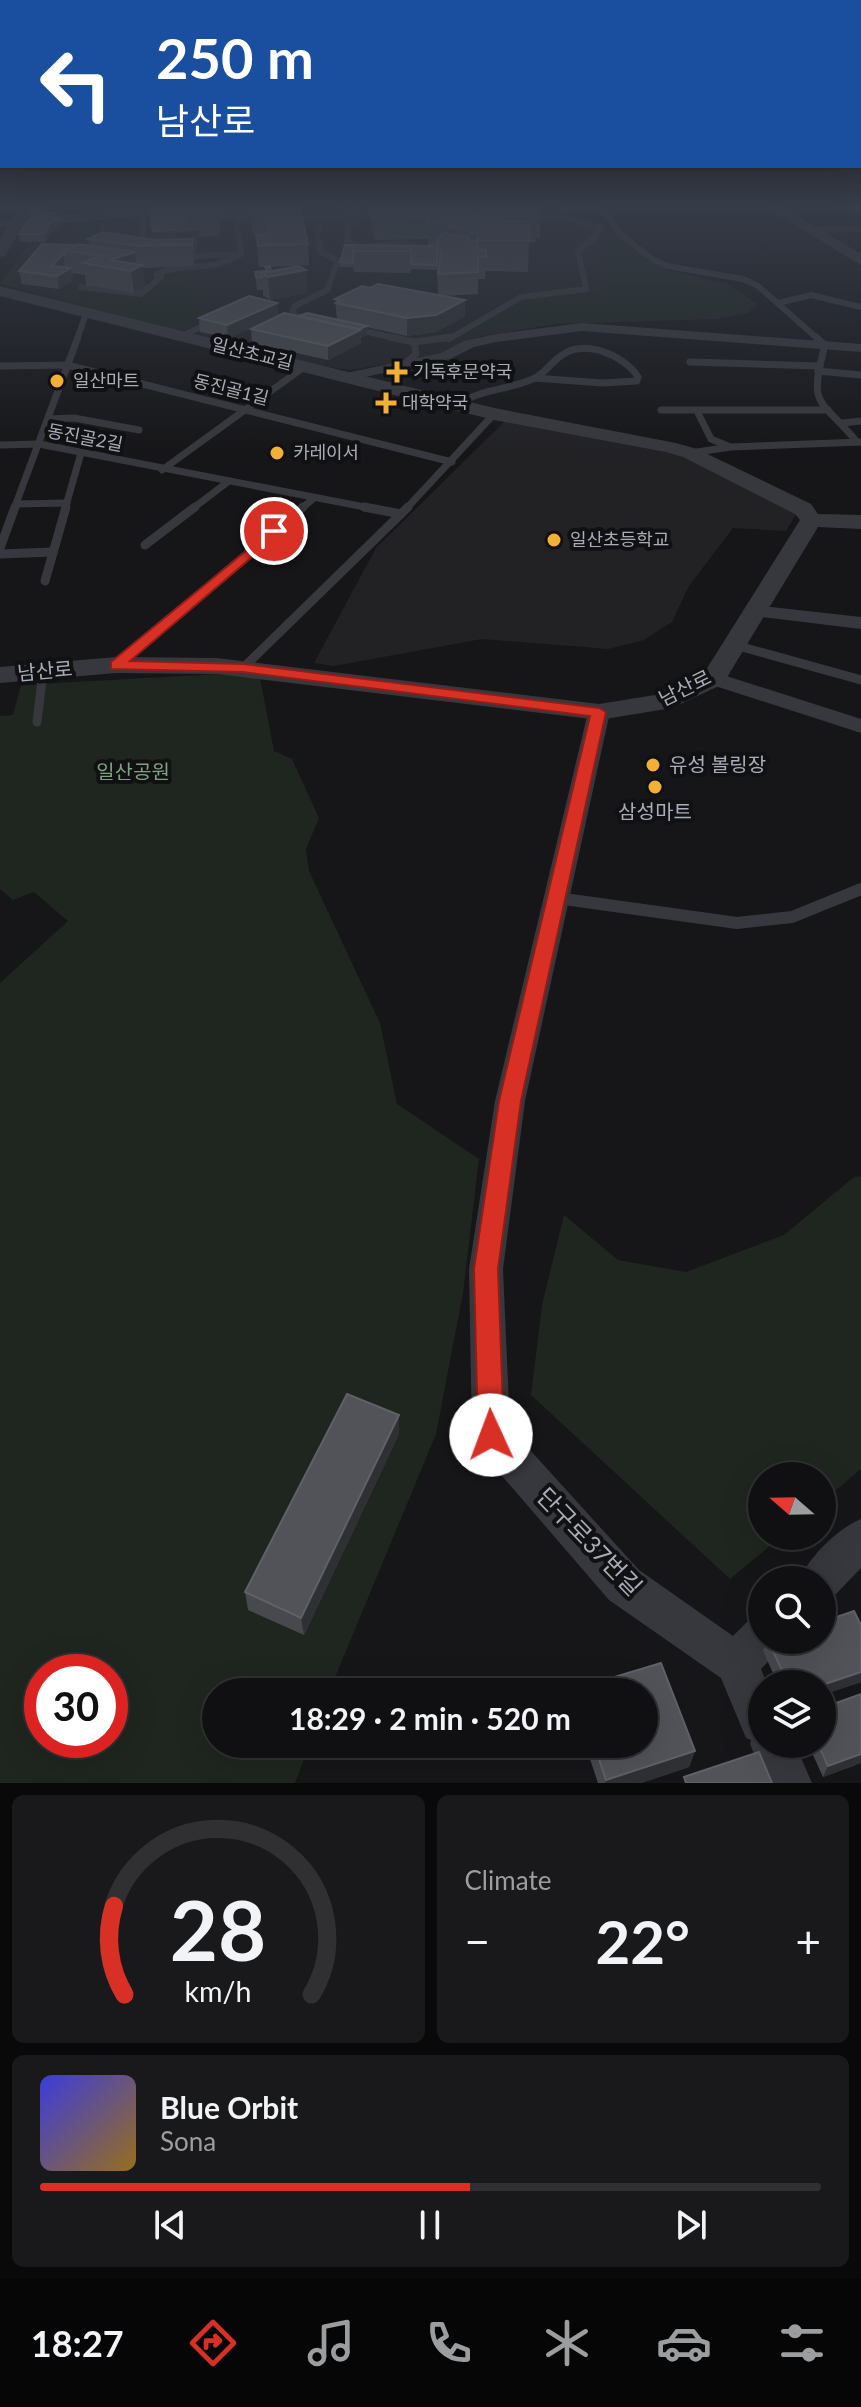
<!DOCTYPE html>
<meta charset="utf-8">
<style>
body{margin:0;font-family:Lato,"Noto Sans KR",sans-serif;background:#19191b;color:#f1f3f6;height:100vh;display:flex;flex-direction:column;font-size:30px;white-space:nowrap}
*{box-sizing:border-box;margin:0}
p{font-size:26px;color:#9c9d9f}
.icon{flex:none;width:44px;height:44px;fill:none;stroke:currentColor;stroke-width:2;stroke-linecap:round;stroke-linejoin:round}
.map{position:relative;height:1783px;overflow:hidden}
.details{display:flex;flex-direction:column;gap:12px;padding:12px;background:#09090a;flex:1}
.details>*{flex:none}
.top-card{position:absolute;left:0px;top:0px;width:862px;height:168px;box-shadow:0 8px 32px #0002,0 0 0 2px #303032;background:#1a4fa0;color:#fff;overflow:hidden}
.needle{width:52px;rotate:290deg}
.tools{position:absolute;left:748px;top:1462px;display:grid;gap:16px}
.tools a{display:grid;place-items:center;width:88px;height:88px;border-radius:50%;background:#101012;box-shadow:0 8px 32px #0002,0 0 0 2px #303032;font-size:40px}
.speed{position:absolute;left:24px;top:1654px;display:flex;gap:16px;font-size:40px;font-weight:700;text-align:center}
.speed>*{display:grid;place-content:center;width:104px;height:104px;border-radius:50%;background:#101012;box-shadow:0 8px 32px #0002,0 0 0 2px #303032;line-height:1}
.speed .limit{border:12px solid #d22;background:#fff;color:#111}
.pin{position:absolute;display:grid;place-items:center;width:68px;height:68px;color:#fff;margin:-34px;border:4px solid #fff;border-radius:50%;box-shadow:0 2px 8px #0007}
.me{position:absolute;width:88px;margin:-44px;rotate:358deg;stroke-linejoin:round;filter:drop-shadow(0 0 6px #0008)}
.turn{display:flex;align-items:center;gap:28px;height:168px;padding:0 24px;font-size:36px}
.turn .icon{width:104px;height:104px;stroke-width:2.5}
.turn b{display:block;font-size:56px;line-height:68px}
.big{font-size:60px;font-weight:700;line-height:1.1}
.details .tile{flex:1;display:flex;flex-direction:column;justify-content:center;gap:12px;min-width:0;padding:0 28px;border-radius:12px;background:#19191b}
.details .dial{align-items:center;gap:0}
.dial svg{height:208px;overflow:visible;fill:none;stroke:#303032;stroke-width:7;stroke-linecap:round;text-anchor:middle}
.dial text{fill:#f1f3f6;stroke:none}
.song{display:flex;align-items:center;gap:24px}
.cover{width:96px;height:96px;border-radius:12px;background:linear-gradient(135deg,hsl(240 70% 55%),hsl(40 70% 35%))}
.played{height:8px;border-radius:4px;background:linear-gradient(90deg,#d93025 55%,#303032 55%)}
.keys{display:flex;justify-content:space-around;direction:ltr}
.heat{display:flex;justify-content:space-between;align-items:center;font-size:44px;direction:ltr}
.details .tiles{flex:1;display:grid;gap:12px;grid-template-columns:1fr 1fr}
.tile:last-child{grid-column:span 2}
.trip{position:absolute;left:202px;top:1678px;width:456px;height:80px;border-radius:40px;background:#101012;box-shadow:0 8px 32px #0002,0 0 0 2px #303032;font-weight:700;line-height:80px;text-align:center}
.dock{display:flex;height:128px;justify-content:space-around;align-items:center;background:#060607;color:#9c9d9f}
.dock .icon{width:56px;height:56px}
.dock .on{color:#d93025}
.dock b{font-size:36px;color:#f1f3f6}
.map>svg:first-child{display:block}
.built{fill:#222225}
.green{fill:#1e261f;fill-rule:evenodd}
.lines{fill:none;stroke-linecap:round;stroke-linejoin:round}
.service-far3{stroke:#37383d;stroke-width:6}
.service-far2{stroke:#37383d;stroke-width:7}
.service-far1{stroke:#37383d;stroke-width:9}
.service{stroke:#37383d;stroke-width:12}
.minor{fill:#37383d;fill-rule:evenodd}
.tertiary{fill:#37383d;fill-rule:evenodd}
.wall{fill:#47494d}
.shaded-wall{fill:#2f3033}
.building{fill:#525359;stroke:#5f6168;stroke-width:2}
.route{fill:#d93025;stroke:#8d1f18;stroke-width:2}
.poi-dot{fill:#f2b134;stroke:#111113;stroke-width:3}
.labels{text-anchor:middle;stroke-width:8;stroke-linejoin:round;paint-order:stroke}
.far-street-label{font-size:18px;fill:#a8adb8;stroke:#111113}
.far-poi-label{font-size:18px;fill:#a8adb8;stroke:#111113;text-anchor:start}
.street-label{font-size:20px;fill:#a8adb8;stroke:#111113}
.poi-label{font-size:20px;fill:#a8adb8;stroke:#111113;text-anchor:start}
.park-label{font-size:20px;fill:#7fa381;stroke:#111113}
.near-street-label{font-size:24px;fill:#a8adb8;stroke:#111113}
</style>
<div class="map">
<svg width="861" height="1783" viewBox="0 0 861 1783">
<rect width="100%" height="100%" fill="#161618"/>
<g class="built">
<polygon points="292,203 442,203 604,226 667,270 728,284 757,304 748,313 715,319 555,324 482,336 437,356 350,370 319,366 0,284 29,243 51,242 73,225"/>
<polygon points="505,421 665,448 797,513 786,531 733,528 689,586 672,622 644,640 608,649 482,639 334,666 314,663 376,548"/>
</g>
<g class="green">
<polygon points="104,227 101,246 42,252 11,284 72,299 86,296 125,301 151,293 170,274 210,289 192,303 212,313 175,331 0,284 29,243 51,242 68,231"/>
<polygon points="617,234 627,239 663,270 726,285 751,304 743,312 715,317 552,323 478,332 470,329 524,299 606,292 600,251 614,241"/>
<polygon points="354,273 441,273 438,288 358,286"/>
<path d="M217 674 260 678 274 751 292 759 319 818 306 849 309 871 380 1023 397 1104 479 1159 463 1293 436 1434 329 1692H216V1744H310L295 1783H0V983L68 921 34 892 13 900 0 889V716L13 715 21 685ZM42 1672H110V1740H42Z"/>
<polygon points="861,1176 861,1469 822,1502 822,1476 762,1476 762,1536 782,1536 730,1579 531,1395 542,1305 564,1215 618,1260 686,1272 784,1235 854,1177"/>
</g>
<g class="lines">
<g class="service-far3">
<polyline points="341,203 349,216 347,242 366,248"/>
<polyline points="353,203 357,209 356,223"/>
<polyline points="471,203 504,207"/>
<polyline points="585,203 607,215 620,234 652,259 667,266 743,279 758,286 818,339"/>
<polyline points="833,204 861,206"/>
<polyline points="143,214 143,242 148,245"/>
<polyline points="288,220 367,216"/>
<polygon points="403,243 418,247 420,253 392,260 364,253 371,246"/>
<polyline points="181,257 238,254"/>
<polyline points="192,257 195,238"/>
<path d="M81 287 141 294 161 277 156 275C179 261 210 274 241 254L237 222 266 221"/>
<polyline points="778,303 811,295 861,307"/>
<polyline points="306,318 291,315 295,306 327,290 338,261 321,252 317,235 322,218"/>
<polyline points="351,328 399,339"/>
<polyline points="180,337 213,321"/>
<polyline points="77,339 86,314"/>
<polyline points="449,339 521,297 586,289 578,251 595,237 599,227 571,219 525,217"/>
</g>
<g class="service-far2">
<polyline points="390,337 414,342 452,337"/>
<path d="M816 337 825 345C808 409 819 396 857 442"/>
<polyline points="690,362 820,366"/>
<polyline points="406,363 416,354 414,342"/>
<polyline points="0,366 67,365 452,462"/>
<polyline points="818,371 861,375"/>
<path d="M457 405C481 389 507 390 533 379 545 374 551 362 562 355 585 339 624 355 638 377L637 381 602 383 535 378"/>
<polyline points="661,410 828,410"/>
<polyline points="697,411 711,439 728,446"/>
<polyline points="48,419 74,418 139,430"/>
<polyline points="842,423 861,421"/>
<polyline points="0,445 39,444 375,509"/>
<polyline points="690,453 731,447 861,442"/>
<polyline points="162,470 304,367"/>
<polyline points="17,504 67,503"/>
<polyline points="14,509 78,337"/>
<polyline points="65,509 81,453"/>
<polyline points="192,509 229,481"/>
<polyline points="301,509 314,498"/>
<polyline points="406,509 494,414"/>
</g>
<g class="service-far1">
<polyline points="364,507 401,514"/>
<polyline points="145,545 195,507"/>
<polyline points="0,548 15,507"/>
<polyline points="0,554 53,552"/>
<polyline points="45,581 66,507"/>
<polyline points="735,645 861,680"/>
<polyline points="116,665 303,507"/>
<polyline points="243,668 408,507"/>
<polyline points="37,722 43,672"/>
</g>
<polyline class="service" points="557,898 737,923 792,917 861,889"/>
<g class="minor">
<polygon points="0,207 20,210 0,213"/>
<polygon points="861,226 861,232 810,233 804,230 810,227"/>
<polygon points="582,323 861,344 861,352 582,331 496,342 474,347 450,359 346,381 339,377 346,373 441,353 464,341 496,334"/>
<polygon points="753,605 861,617 861,629 746,615 743,611"/>
<polygon points="714,672 861,719 861,733 706,683 703,678 706,673"/>
<polygon points="599,705 610,712 525,1101 503,1269 510,1428 639,1570 733,1636 747,1622 762,1616 762,1640 782,1640 777,1652 761,1669 767,1684 762,1684 762,1744 795,1744 812,1783 766,1783 750,1744 751,1740 746,1738 721,1678 609,1600 478,1448 472,1435 469,1269 495,1101 588,712"/>
<path d="M861 1519V1568L835 1595 822 1600V1580H799C810 1556 837 1529 861 1519Z"/>
</g>
<g class="tertiary">
<polygon points="201,203 260,203 253,207 22,227 5,256 0,257 0,240 7,228 0,227 0,221 12,219 21,204 33,207 27,218"/>
<polygon points="759,203 776,203 861,254 861,265"/>
<polygon points="0,286 494,408 676,443 697,449 811,504 818,514 861,515 861,529 818,527 723,684 672,708 599,720 217,674 116,673 0,683 0,667 116,657 217,658 599,704 655,695 704,673 800,520 795,514 683,457 666,452 494,420 0,296"/>
</g>
</g>
<g class="wall">
<polygon points="36,203 46,203 42,211 58,214 61,220 62,228 53,230 46,242 20,242 19,234 31,219 30,215"/>
<polygon points="185,203 298,203 308,244 309,265 270,267 271,271 306,270 307,293 270,300 263,295 263,290 257,290 255,272 266,271 265,267 259,267 256,235 267,234 253,234 251,219 219,220 220,236 199,237 198,230 175,233 176,239 193,239 194,266 142,268 145,287 134,293 86,285 85,275 72,273 73,281 59,289 22,284 19,271 42,244 89,245 88,239 154,240 149,210 186,218"/>
<polygon points="366,203 473,203 473,205 490,206 490,203 485,203 540,203 540,237 536,237 536,242 529,242 528,272 486,271 485,279 478,279 478,294 444,296 465,300 465,316 436,332 407,336 367,327 367,335 360,338 361,343 328,360 252,343 251,329 299,316 337,319 335,299 370,288 438,295 437,270 411,269 410,273 354,272 353,267 340,267 340,262 345,245 428,246 428,239 375,240"/>
<polygon points="277,303 278,316 228,338 200,332 199,318"/>
<polygon points="399,1434 304,1635 248,1610 245,1592"/>
<polygon points="767,1640 822,1640 861,1682 822,1695 822,1684 778,1684 763,1651"/>
<polygon points="661,1663 695,1751 689,1767 641,1783 598,1783 585,1744 644,1744 644,1692 575,1692 575,1689"/>
<polygon points="861,1694 861,1763 823,1777 808,1744 822,1744"/>
</g>
<g class="shaded-wall">
<polygon points="591,206 591,213 560,216 561,208"/>
<polygon points="61,220 62,228 53,230 46,242 44,234 51,222"/>
<polygon points="175,230 176,242 155,243 153,231"/>
<polygon points="135,252 137,268 142,265 145,287 134,293 131,271 110,260"/>
<polygon points="63,254 65,266 56,276 52,266"/>
<polygon points="71,268 73,281 59,289 57,276"/>
<polygon points="306,270 307,293 270,300 268,277"/>
<polygon points="465,300 465,316 436,332 407,336 407,318"/>
<polygon points="277,303 278,316 228,338 227,325"/>
<polygon points="367,326 367,335 360,338 361,343 328,360 328,346"/>
<polygon points="399,1415 399,1434 304,1635 301,1618"/>
<polygon points="861,1672 861,1682 822,1695 822,1685"/>
<polygon points="695,1751 689,1767 641,1783 605,1783 606,1780"/>
<polygon points="861,1754 861,1763 823,1777 828,1766"/>
</g>
<g class="building">
<polygon points="36,203 44,203 40,211 58,214 30,215"/>
<polygon points="185,203 216,203 218,215 197,216 196,210 186,211"/>
<polygon points="250,203 298,203 308,244 258,246 256,235 269,234 265,213 252,214"/>
<polygon points="370,203 430,203 428,218 374,219"/>
<polygon points="430,203 473,203 472,211 445,210 444,224 428,224"/>
<polygon points="490,203 540,203 541,212 537,212 537,216 506,216 506,210 490,210"/>
<polygon points="571,203 587,203 591,206 561,208"/>
<polygon points="473,205 490,206 490,215 472,216"/>
<polygon points="184,208 187,221 173,222 175,230 153,231 149,210"/>
<polygon points="493,214 493,217 499,217 499,226 528,226 529,241 477,241 478,233 469,233 469,229 448,227 449,224 444,224 444,217"/>
<polygon points="493,215 506,216 506,221 524,221 525,226 499,226 499,217 493,217"/>
<polygon points="59,217 61,220 51,222 44,234 19,234 29,219"/>
<polygon points="103,232 155,240 193,239 192,245 139,246 88,239"/>
<polygon points="448,232 448,235 465,236 469,237 469,241 477,241 477,249 486,250 486,257 478,257 478,272 438,274 441,252 437,252 438,237"/>
<polygon points="42,244 76,245 64,250 65,254 63,254 52,266 71,268 57,276 19,271"/>
<polygon points="79,244 135,252 110,260 142,265 131,271 83,263 100,256 64,250"/>
<polygon points="345,245 389,245 353,245 353,263 340,262"/>
<polygon points="353,245 411,246 410,251 354,251"/>
<polygon points="411,246 437,246 437,265 411,264"/>
<polygon points="270,266 271,271 261,273 262,277 256,277 255,272 267,271 265,267"/>
<polygon points="299,266 306,270 268,277 261,273"/>
<polygon points="378,284 465,300 436,315 407,318 336,303 342,300 335,299 362,286 370,288"/>
<polygon points="249,296 277,303 227,325 199,318"/>
<polygon points="284,313 360,330 328,346 251,329"/>
<polygon points="307,313 367,326 359,329 299,316"/>
<polygon points="347,1394 399,1415 301,1618 245,1592"/>
<polygon points="854,1611 861,1625 861,1672 822,1685 822,1684 788,1684 768,1640 822,1640 822,1622"/>
<polygon points="661,1663 695,1751 606,1780 594,1744 644,1744 644,1692 576,1692 575,1689"/>
<polygon points="861,1694 861,1754 828,1766 818,1744 822,1744 822,1708"/>
<polygon points="759,1752 772,1783 686,1783 684,1777"/>
</g>
<linearGradient id="sky" x2="0" y2="1"><stop stop-color="#0c0c0d"/><stop offset="0.45" stop-color="#363c48"/><stop offset="1" stop-color="#363c48" stop-opacity="0"/></linearGradient>
<rect width="861" height="453" fill="url(#sky)"/>
<polygon class="route" points="274,528 279,529 279,534 130,661 243,664 599,708 606,712 521,1101 498,1269 504,1435 501,1444 491,1447 482,1444 478,1435 474,1269 499,1101 590,716 243,672 111,669 111,662"/>
<g class="poi-dot">
<path d="M393 360h8v8h8v8h-8v8h-8v-8h-8v-8h8z"/>
<circle cx="57" cy="381" r="8"/>
<path d="M382 391h8v8h8v8h-8v8h-8v-8h-8v-8h8z"/>
<circle cx="277" cy="453" r="8"/>
<circle cx="554" cy="540" r="8"/>
<circle cx="653" cy="765" r="8"/>
<circle cx="655" cy="787" r="8"/>
</g>
<g class="labels">
<g class="far-street-label">
<text transform="translate(252 354) rotate(14)" y="6">일산초교길</text>
<text transform="translate(231 390) rotate(14)" y="6">동진골1길</text>
<text transform="translate(85 438) rotate(11)" y="6">동진골2길</text>
</g>
<g class="far-poi-label">
<text x="413" y="378">기독후문약국</text>
<text x="73" y="387">일산마트</text>
<text x="402" y="409">대학약국</text>
<text x="293" y="459">카레이서</text>
<text x="570" y="546">일산초등학교</text>
</g>
<g class="street-label">
<text transform="translate(45 671) rotate(-5)" y="7">남산로</text>
<text transform="translate(685 688) rotate(-26)" y="7">남산로</text>
</g>
<g class="poi-label">
<text x="669" y="772">유성 볼링장</text>
<text x="655" y="819" text-anchor="middle">삼성마트</text>
</g>
<g class="park-label">
<text x="133" y="779">일산공원</text>
</g>
<g class="near-street-label">
<text transform="translate(589 1542) rotate(46)" y="8">단구로37번길</text>
</g>
</g>
</svg>
<div class="tools">
<a><svg class="needle" viewBox="-14 -14 28 28"><path d="M0-13l5 13h-10z" fill="#e53935"/><path d="M0 13l5-13h-10z" fill="#9c9d9f"/></svg></a>
<a><svg class="icon" aria-label="search" viewBox="0 0 24 24"><circle cx="10" cy="10" r="6"/><path d="M15 15l6 6"/></svg></a>
<a><svg class="icon" aria-label="layers" viewBox="0 0 24 24"><path d="M12 4l9 5-9 5-9-5zM3 14l9 5 9-5"/></svg></a>
</div>
<div class="speed"><div class="limit">30</div></div>
<div class="pin" style="left:274px;top:531px;background:#d93025"><svg class="icon" aria-label="arrive" viewBox="0 0 24 24"><path d="M6 21V4h12l-3 4 3 4H6"/></svg></div>
<svg class="me" style="left:491px;top:1435px" viewBox="-20 -20 40 40"><circle r="19" fill="#fff"/><path d="M0-13L10 11 0 6-10 11z" fill="#d93025"/></svg>
<div class="trip">18:29 · 2 min · 520 m</div>
<div class="top-card">
<div class="turn"><svg class="icon" aria-label="left" viewBox="0 0 24 24"><path d="M17 20v-9H6M10 6l-5 5 5 5"/></svg><div><b>250 m</b>남산로</div></div>
</div>
</div>
<section class="details">
<div class="tiles">
<div class="tile dial"><svg viewBox="0 0 100 80">
<path d="M14 69A42 42 0 1 1 86 69"/>
<path d="M14 69A42 42 0 0 1 10 35" stroke="#d93025"/>
<text x="50" y="56" font-size="32" font-weight="700">28</text>
<text x="50" y="72" font-size="11">km/h</text>
</svg></div>
<div class="tile"><p>Climate</p>
<div class="heat"><a>−</a><b class="big">22°</b><a>+</a></div>
</div>
<div class="tile">
<div class="song"><i class="cover"></i><div><b>Blue Orbit</b><p>Sona</p></div></div>
<div class="played"></div>
<div class="keys"><svg class="icon" aria-label="previous" viewBox="0 0 24 24"><path d="M18 5L8 12l10 7zM5 5v14"/></svg><svg class="icon" aria-label="pause" viewBox="0 0 24 24"><path d="M8 5v14M16 5v14"/></svg><svg class="icon" aria-label="next" viewBox="0 0 24 24"><path d="M6 5l10 7-10 7zM19 5v14"/></svg></div>
</div>
</div>
</section>
<nav class="dock">
<b>18:27</b>
<svg class="icon on" aria-label="directions" viewBox="0 0 24 24"><path d="M12 3l9 9-9 9-9-9zM9 14v-3h6M13 9l2 2-2 2"/></svg>
<svg class="icon" aria-label="music" viewBox="0 0 24 24"><path d="M9 18V5l10-2v13"/><circle cx="6" cy="18" r="3"/><circle cx="16" cy="16" r="3"/></svg>
<svg class="icon" aria-label="phone" viewBox="0 0 24 24"><path d="M5 4h4l2 5-3 2q2 4 5 5l2-3 5 2v4C11 20 4 13 5 4z"/></svg>
<svg class="icon" aria-label="climate" viewBox="0 0 24 24"><path d="M12 3v18M4 7l16 10M4 17L20 7"/></svg>
<svg class="icon" aria-label="car" viewBox="0 0 24 24"><path d="M5 17H2v-5l4-1 3-4h7l3 4 3 1v5h-3M9 17h6M6 11h13"/><circle cx="7" cy="17" r="2"/><circle cx="17" cy="17" r="2"/></svg>
<svg class="icon" aria-label="filters" viewBox="0 0 24 24"><path d="M4 7h16M4 17h16"/><circle cx="9" cy="7" r="2"/><circle cx="15" cy="17" r="2"/></svg>
</nav>
